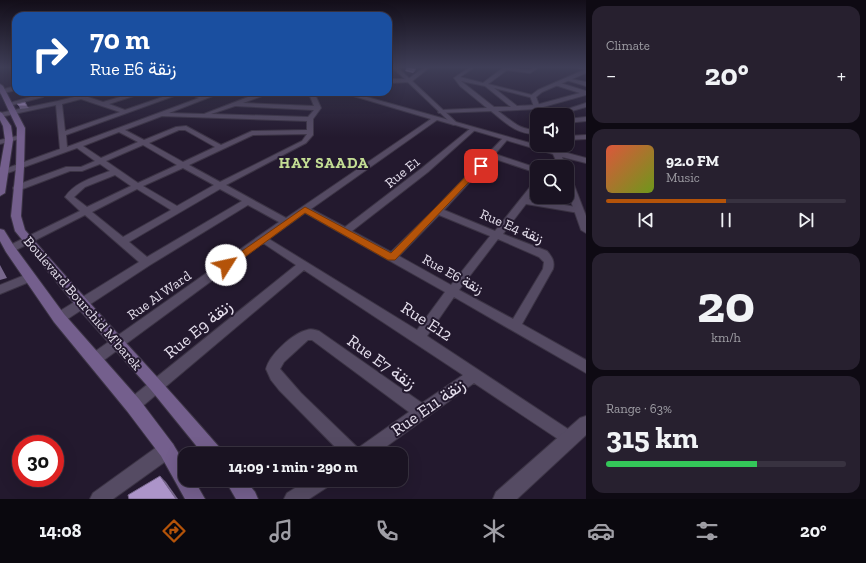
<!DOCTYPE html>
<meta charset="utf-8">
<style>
body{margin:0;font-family:"Zilla Slab",Vazirmatn,serif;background:#27202f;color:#f1f3f6;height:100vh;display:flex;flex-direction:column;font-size:15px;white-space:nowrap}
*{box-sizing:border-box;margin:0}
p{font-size:13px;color:#9f9ea5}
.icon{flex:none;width:22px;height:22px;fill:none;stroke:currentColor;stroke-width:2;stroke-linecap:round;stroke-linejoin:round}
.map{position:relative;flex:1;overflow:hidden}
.sheet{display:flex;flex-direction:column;gap:6px;padding:6px;background:#0e0a13;width:280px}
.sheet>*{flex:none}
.guide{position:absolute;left:12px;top:12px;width:380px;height:84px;border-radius:12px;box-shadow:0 4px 16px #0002,0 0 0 1px #383240;background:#1a4fa0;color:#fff;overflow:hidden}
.tools{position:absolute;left:530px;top:108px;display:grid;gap:8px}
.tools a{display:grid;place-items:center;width:44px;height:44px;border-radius:8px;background:#1a1322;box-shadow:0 4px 16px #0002,0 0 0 1px #383240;font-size:20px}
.speed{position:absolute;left:12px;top:435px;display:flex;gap:8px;font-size:20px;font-weight:700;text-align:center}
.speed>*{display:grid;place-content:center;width:52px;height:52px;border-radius:50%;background:#1a1322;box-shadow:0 4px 16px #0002,0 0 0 1px #383240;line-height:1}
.speed .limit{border:6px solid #d22;background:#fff;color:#111}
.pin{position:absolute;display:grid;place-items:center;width:34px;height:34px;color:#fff;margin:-17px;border-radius:8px;box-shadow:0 2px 6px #0006}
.me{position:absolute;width:44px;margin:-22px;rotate:55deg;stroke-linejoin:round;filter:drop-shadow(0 0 3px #0008)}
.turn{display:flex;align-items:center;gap:14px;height:84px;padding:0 12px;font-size:18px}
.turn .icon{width:52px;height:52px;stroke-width:2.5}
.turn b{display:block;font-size:28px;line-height:34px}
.big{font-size:30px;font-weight:700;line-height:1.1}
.sheet .widget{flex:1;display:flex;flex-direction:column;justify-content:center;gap:6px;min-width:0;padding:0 14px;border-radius:12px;background:#27202f}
.sheet .dial{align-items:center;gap:0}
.dial b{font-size:52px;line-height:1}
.song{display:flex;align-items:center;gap:12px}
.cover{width:48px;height:48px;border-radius:6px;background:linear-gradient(135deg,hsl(10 70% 55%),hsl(80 70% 35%))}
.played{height:4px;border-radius:2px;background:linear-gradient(90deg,#b45309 50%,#383240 50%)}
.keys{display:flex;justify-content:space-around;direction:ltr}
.heat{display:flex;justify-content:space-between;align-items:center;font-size:22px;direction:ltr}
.charge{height:6px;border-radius:3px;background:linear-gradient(90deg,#34c759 63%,#383240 0)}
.trip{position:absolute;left:178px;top:447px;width:230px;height:40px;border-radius:12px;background:#1a1322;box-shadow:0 4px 16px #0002,0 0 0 1px #383240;font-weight:700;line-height:40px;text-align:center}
.tabs{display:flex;height:64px;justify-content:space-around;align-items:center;background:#0a080e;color:#9f9ea5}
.tabs .icon{width:28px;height:28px}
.tabs .on{color:#b45309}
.tabs b{font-size:18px;color:#f1f3f6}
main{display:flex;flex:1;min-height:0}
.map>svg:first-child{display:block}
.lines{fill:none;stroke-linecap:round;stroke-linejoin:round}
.minor-casing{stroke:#3c3445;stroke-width:2}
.tertiary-casing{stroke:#3c3445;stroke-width:2}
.secondary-casing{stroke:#3c3445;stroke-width:2}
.minor{fill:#554b63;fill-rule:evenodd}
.tertiary{fill:#554b63;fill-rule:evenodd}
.secondary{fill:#745f8d;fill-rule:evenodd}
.wall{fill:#947fad}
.shaded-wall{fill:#78688d}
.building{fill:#ac94c9;stroke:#78688d}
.route{fill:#b45309;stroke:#753606}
.labels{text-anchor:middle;stroke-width:4;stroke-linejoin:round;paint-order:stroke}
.street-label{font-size:14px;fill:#e4deec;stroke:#23192e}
.far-district-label{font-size:15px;font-weight:bold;letter-spacing:1px;fill:#c3dd94;stroke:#23192e}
.near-street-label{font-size:17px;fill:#e4deec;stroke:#23192e}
</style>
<main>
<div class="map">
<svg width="586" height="499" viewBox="0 0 586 499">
<rect width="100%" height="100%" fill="#23192e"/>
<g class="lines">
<defs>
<g id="minor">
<polygon points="425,67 430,67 411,82 388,83 388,79 408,79"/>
<path d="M470 67H475L460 77 483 83 504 67 529 70 535 67H540L530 73 507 70 488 84 536 96 533 98 494 88 517 106 536 105 580 93 555 85V83L557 82 586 91V95L536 109 498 111C512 121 519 130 537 130V134C516 134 507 124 491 111L439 113 438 112 441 110 487 108 460 86 454 78ZM461 81 485 86 511 107H494Z"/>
<polygon points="571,67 586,68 586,70"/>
<polygon points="566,78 586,82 586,86 566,80"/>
<polygon points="16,86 16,90 0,94 0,90"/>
<path d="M94 92H103L88 97 103 102 137 92H146L109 104 125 110 177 92H185L66 135 67 147 199 98 186 92H194L204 96 215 92H223L169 113 204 114 261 92H314L321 108 313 119V135L306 143 226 185 286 218 431 119 340 92H349L456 122V124L454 125 437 120 311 209 345 227 422 168 471 128H475V130L428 172 352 231 391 252 435 209 503 138H507V140L495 154 537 168V173L492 158 444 210 495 231 534 182H537V189L529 199 582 208 583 210 582 212 579 213 526 204 503 234 547 251C552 257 555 261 553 269L522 324 586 360V373L454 297 427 336 574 433 577 438 574 443 569 446 564 443 474 383 376 454H342L279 390 271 380 266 369C269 355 293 333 307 330 311 328 315 330 319 331L422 403 463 375 304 270 138 410 133 412 128 410 126 405 128 400 296 265 263 243 100 363 95 365 90 363 88 359 90 355 279 222 248 205 150 265 63 322 59 323 55 322 53 318 55 314 139 262 85 215 14 251H6L5 249 6 247 80 211 65 197C75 182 94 177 110 171L100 164 82 171H70L20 190H14L13 188 14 186 66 167H81L95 161 77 148 5 174H2V170L60 149 56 105 0 117V113L58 101ZM309 94 314 106 243 103 262 96H300ZM81 99 120 112 65 131 62 104ZM235 106H236L314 110 308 117 211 114ZM162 116 307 121V130L252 131 221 145 186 126 176 127 144 140 125 130ZM179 130H185L215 147 183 162 149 143ZM119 132 138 142 101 158 83 146ZM307 134 302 141 220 182 189 165 253 135ZM143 145 177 165 138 183 106 161ZM183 168 214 185 177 206 143 186ZM115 175 131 186 87 207 74 197 85 187ZM137 189 171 210 123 237 92 212ZM220 189 242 201 147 257 129 242ZM305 213 445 292 417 330 269 239ZM439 215 490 236 451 285 399 256ZM498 239 539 257 544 262 543 269 513 319 459 290ZM308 340H312L409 412 358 448 301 393 280 369 284 362Z"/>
<polygon points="41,94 43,95 43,97 9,106 6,104"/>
<polygon points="586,103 586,107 558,115 549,115"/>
<polygon points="586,117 586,121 567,123 567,119"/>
<polygon points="21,135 23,136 23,138 0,144 0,140"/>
<polygon points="586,135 586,139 567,140 567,136"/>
<polygon points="30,273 34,274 35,277 34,280 0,294 0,285"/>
<polygon points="167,442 173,444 175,450 173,456 113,499 90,499 93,493 161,444"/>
<polygon points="308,480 331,480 329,486 309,499 284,499 287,493"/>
</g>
<g id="tertiary">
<polygon points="392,67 397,67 456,122 537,145 551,149 558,147 560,151 586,158 586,163 562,157 567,167 559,167 553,154 452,124"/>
<polygon points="586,69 586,73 542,92 536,97 543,115 537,115 530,96 538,90"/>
<polygon points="567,174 571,177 586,216 586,233 581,230 567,190"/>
<polygon points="586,416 586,435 517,499 493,499 496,492 580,418"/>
</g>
<g id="secondary">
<path d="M0 84 3 86 25 128 24 167 21 216 25 230C89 304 156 374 220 448L223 454H203L151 390 77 307 15 231 11 216 16 167 17 128 0 92Z"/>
<polygon points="0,112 2,113 11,126 13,140 5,193 0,196 0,168 5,140 3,126 0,120"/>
<polygon points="0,229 4,230 14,246 64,314 139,399 173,444 185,464 185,480 194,480 205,499 185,499 161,456 127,411 54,322 6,252 0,241"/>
<polygon points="225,480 245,480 255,492 258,499 236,499"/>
</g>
</defs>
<use href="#minor" class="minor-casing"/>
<use href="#tertiary" class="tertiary-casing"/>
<use href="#secondary" class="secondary-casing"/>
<use href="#minor" class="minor"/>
<use href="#tertiary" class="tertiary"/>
<use href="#secondary" class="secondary"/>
</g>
<polygon class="wall" points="406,69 416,69 415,71 413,73 405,71"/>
<g class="shaded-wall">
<polygon points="19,106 27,106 29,108 20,109"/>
<polygon points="0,265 7,278 0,280"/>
<polygon points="160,476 166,482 178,499 176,499"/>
</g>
<g class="building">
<polygon points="408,67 416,69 414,71 406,69"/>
<polygon points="25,102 27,106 19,106 17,104"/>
<polygon points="160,476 176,499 129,499 128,495"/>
</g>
<linearGradient id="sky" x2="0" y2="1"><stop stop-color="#130e19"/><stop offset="0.49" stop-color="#3f3e57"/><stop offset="1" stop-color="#3f3e57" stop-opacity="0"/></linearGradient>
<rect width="586" height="137" fill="url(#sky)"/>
<polygon class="route" points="481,163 483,164 483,167 395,260 388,260 305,213 230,268 223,268 222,265 305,207 391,253 478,164"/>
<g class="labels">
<g class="street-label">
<text transform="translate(402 172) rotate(-39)" y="5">Rue E1</text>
<text transform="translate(512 226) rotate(23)" y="5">Rue E4 زنقة</text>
<text transform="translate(453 274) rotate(29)" y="5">Rue E6 زنقة</text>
<text transform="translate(159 295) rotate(-35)" y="5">Rue Al Ward</text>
<text transform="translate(83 303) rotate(49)" y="5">Boulevard Bourchid M'barek</text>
</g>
<g class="far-district-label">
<text x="324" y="168">HAY SAADA</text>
</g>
<g class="near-street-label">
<text transform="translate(427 321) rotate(33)" y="6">Rue E12</text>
<text transform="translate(198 329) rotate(-39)" y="6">Rue E9 زنقة</text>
<text transform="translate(382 362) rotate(36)" y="6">Rue E7 زنقة</text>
<text transform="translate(428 407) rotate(-35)" y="6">Rue E11 زنقة</text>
</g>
</g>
</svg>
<div class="tools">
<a><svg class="icon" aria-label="sound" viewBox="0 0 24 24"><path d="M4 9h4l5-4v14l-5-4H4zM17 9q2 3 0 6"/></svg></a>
<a><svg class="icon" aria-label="search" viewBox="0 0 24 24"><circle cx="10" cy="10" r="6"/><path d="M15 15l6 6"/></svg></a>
</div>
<div class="speed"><div class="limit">30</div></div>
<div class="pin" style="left:481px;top:166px;background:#d93025"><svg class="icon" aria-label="arrive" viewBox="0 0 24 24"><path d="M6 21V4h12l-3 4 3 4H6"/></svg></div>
<svg class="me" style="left:226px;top:265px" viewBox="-20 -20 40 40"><circle r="19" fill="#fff"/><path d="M0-13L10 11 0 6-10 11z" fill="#b45309"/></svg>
<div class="trip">14:09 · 1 min · 290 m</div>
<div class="guide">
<div class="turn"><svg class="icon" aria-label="right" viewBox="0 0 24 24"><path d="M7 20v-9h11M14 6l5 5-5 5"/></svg><div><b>70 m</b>Rue E6 زنقة</div></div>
</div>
</div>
<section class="sheet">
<div class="widget"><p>Climate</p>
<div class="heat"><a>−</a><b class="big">20°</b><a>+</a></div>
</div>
<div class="widget">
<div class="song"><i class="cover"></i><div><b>92.0 FM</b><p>Music</p></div></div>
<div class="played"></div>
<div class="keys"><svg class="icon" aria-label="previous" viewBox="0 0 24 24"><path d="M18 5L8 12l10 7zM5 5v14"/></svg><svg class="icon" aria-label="pause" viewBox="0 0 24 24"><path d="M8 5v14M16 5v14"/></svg><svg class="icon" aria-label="next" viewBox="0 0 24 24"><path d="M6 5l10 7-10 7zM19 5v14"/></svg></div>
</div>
<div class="widget dial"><b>20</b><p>km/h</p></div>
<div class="widget"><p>Range · 63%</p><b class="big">315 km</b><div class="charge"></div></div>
</section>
</main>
<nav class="tabs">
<b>14:08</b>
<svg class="icon on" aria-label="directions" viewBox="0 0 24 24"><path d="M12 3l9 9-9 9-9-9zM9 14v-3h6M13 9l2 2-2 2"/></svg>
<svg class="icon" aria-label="music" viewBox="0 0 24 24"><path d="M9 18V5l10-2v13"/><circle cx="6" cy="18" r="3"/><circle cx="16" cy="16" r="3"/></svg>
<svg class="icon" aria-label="phone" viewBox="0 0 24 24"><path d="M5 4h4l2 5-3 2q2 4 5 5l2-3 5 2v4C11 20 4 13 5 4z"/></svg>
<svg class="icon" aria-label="climate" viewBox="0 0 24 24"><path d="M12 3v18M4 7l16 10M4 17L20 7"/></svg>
<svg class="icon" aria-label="car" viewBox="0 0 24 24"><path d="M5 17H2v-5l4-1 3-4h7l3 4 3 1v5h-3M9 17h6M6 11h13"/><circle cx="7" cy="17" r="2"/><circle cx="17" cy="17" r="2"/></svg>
<svg class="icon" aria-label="filters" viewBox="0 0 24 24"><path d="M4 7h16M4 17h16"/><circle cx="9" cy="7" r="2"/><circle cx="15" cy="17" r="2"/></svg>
<b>20°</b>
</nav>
